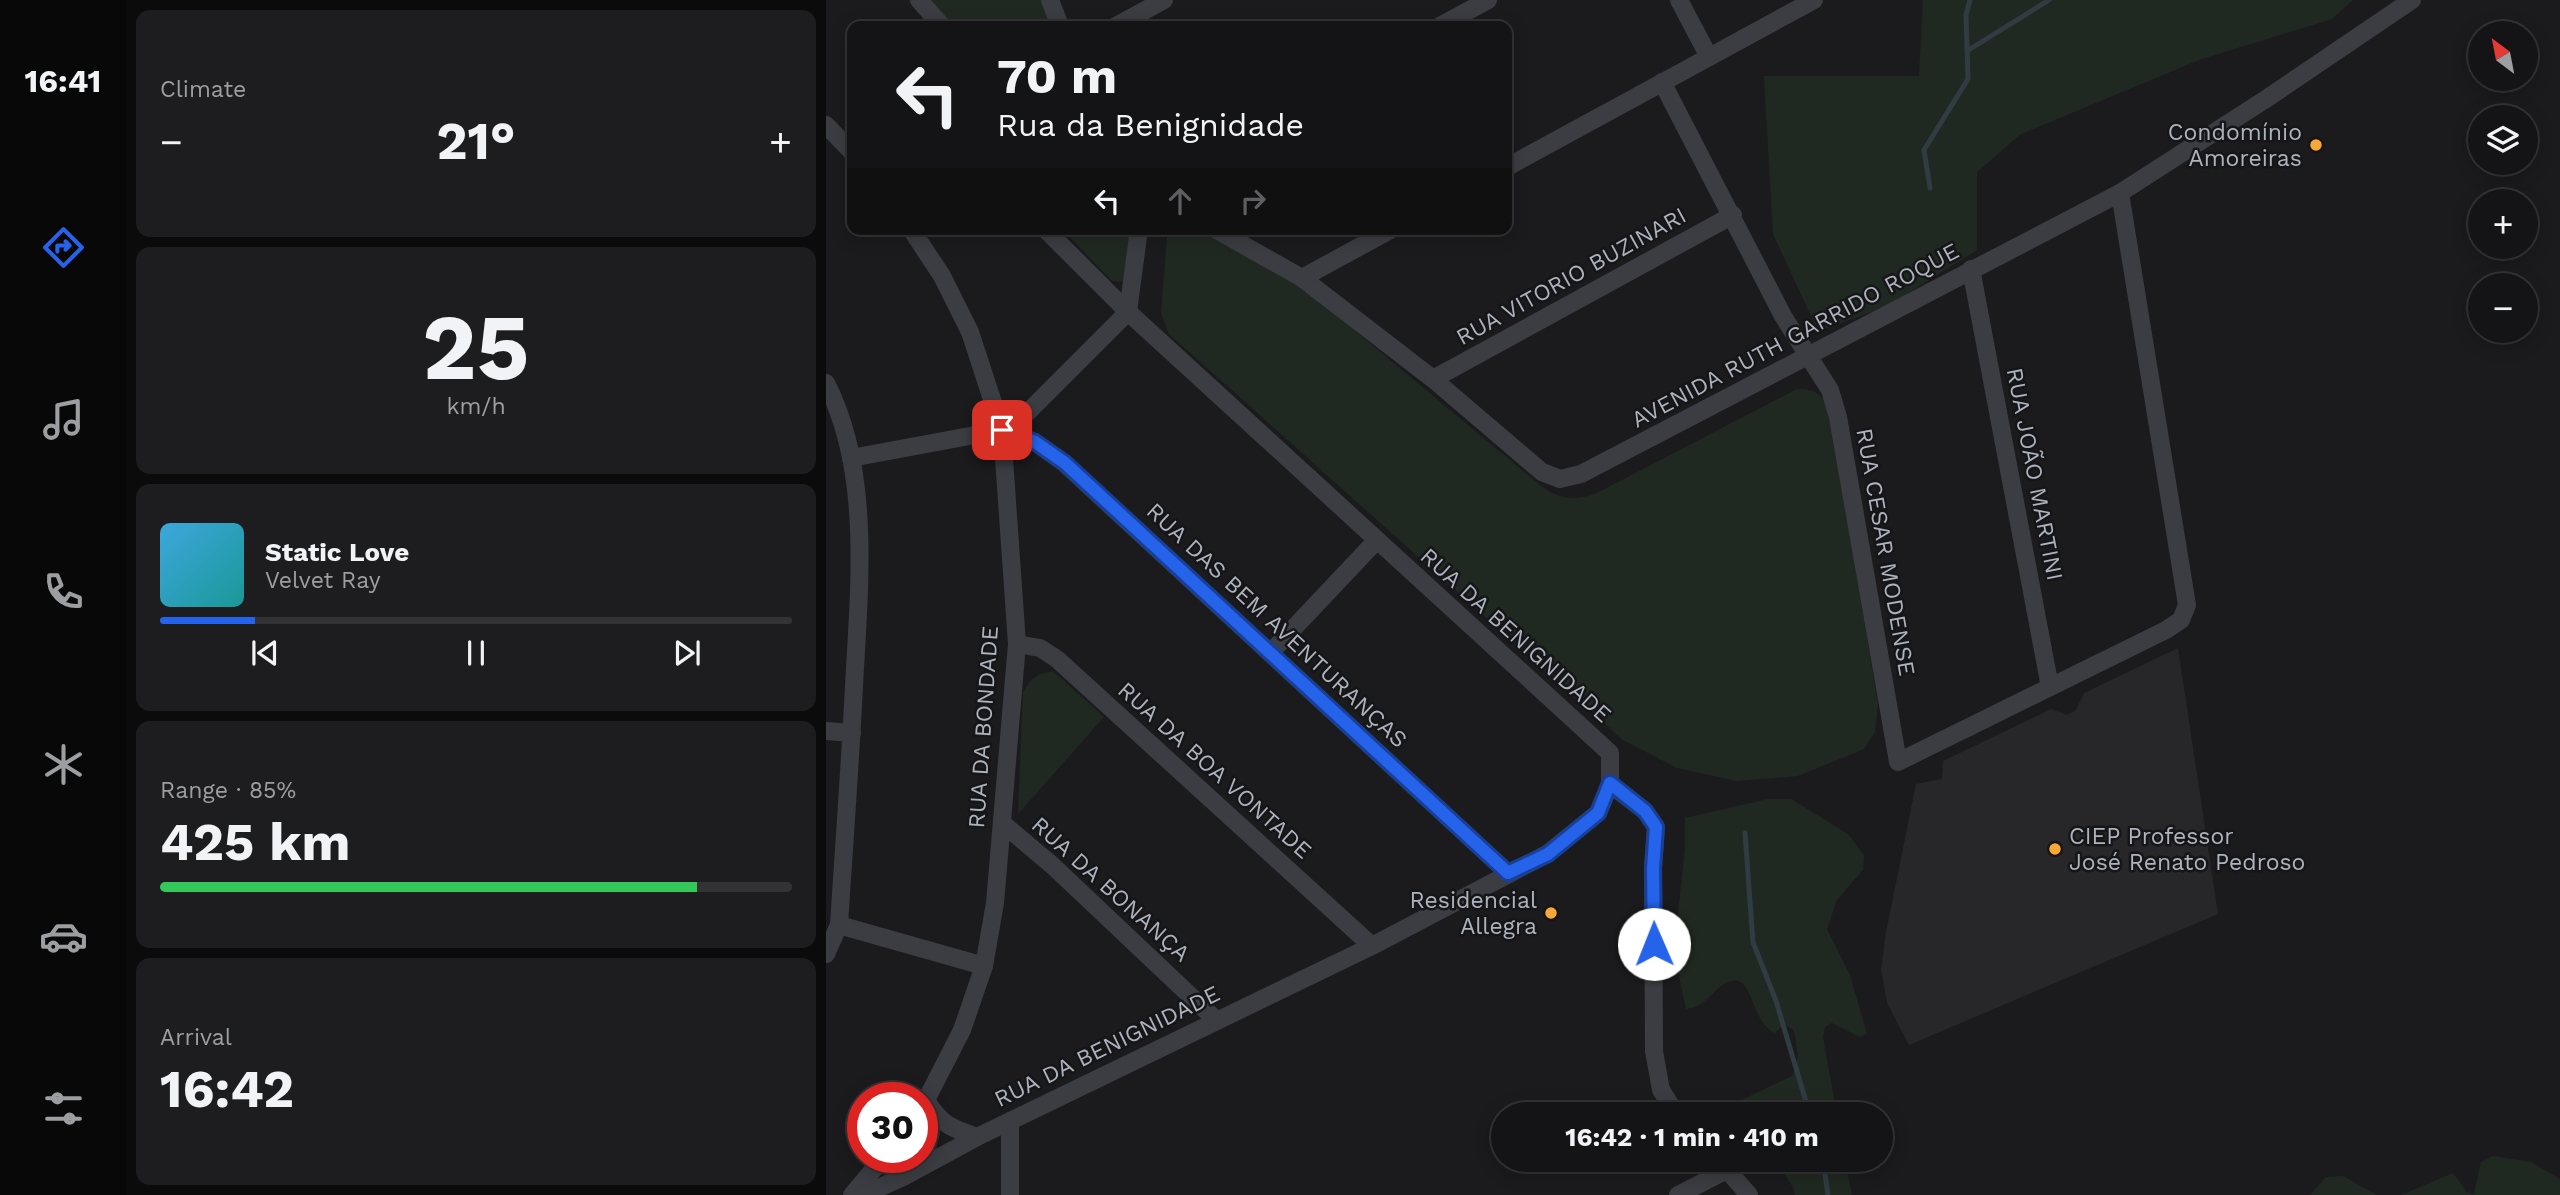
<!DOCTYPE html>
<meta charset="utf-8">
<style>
body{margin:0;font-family:"Work Sans",sans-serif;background:#1d1d1f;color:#f1f3f6;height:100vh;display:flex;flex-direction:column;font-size:26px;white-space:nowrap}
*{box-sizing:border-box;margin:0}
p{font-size:23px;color:#9d9ea1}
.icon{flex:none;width:38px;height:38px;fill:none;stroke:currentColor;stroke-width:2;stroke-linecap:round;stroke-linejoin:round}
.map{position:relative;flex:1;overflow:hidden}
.panel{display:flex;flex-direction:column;gap:10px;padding:10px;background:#0b0b0c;width:700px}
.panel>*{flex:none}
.banner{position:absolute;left:21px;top:21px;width:665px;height:214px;border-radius:14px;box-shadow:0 4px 18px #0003,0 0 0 2px #333335;background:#141416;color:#f1f3f6;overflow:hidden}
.needle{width:46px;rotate:328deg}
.fabs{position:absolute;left:1642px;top:21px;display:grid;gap:14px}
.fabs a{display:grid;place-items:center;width:70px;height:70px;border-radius:50%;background:#141416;box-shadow:0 4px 18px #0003,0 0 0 2px #333335;font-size:35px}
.speed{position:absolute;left:21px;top:1082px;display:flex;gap:14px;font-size:35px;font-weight:700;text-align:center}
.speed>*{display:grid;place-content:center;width:91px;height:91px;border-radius:50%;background:#141416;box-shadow:0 4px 18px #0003,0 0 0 2px #333335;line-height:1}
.speed .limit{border:10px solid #d22;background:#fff;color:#111}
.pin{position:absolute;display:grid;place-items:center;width:60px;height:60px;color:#fff;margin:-30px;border-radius:14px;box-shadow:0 4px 10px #0006}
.me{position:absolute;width:77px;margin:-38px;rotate:359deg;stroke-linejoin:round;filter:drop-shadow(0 0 5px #0008)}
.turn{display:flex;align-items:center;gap:24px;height:147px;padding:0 35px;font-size:32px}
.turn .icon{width:91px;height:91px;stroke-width:2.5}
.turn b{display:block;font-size:49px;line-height:60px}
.lanes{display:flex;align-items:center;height:66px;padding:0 35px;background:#0003;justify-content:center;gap:35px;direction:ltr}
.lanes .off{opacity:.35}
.big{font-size:52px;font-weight:700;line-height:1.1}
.panel .widget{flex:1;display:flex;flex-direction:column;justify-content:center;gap:10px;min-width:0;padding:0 24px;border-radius:14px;background:#1d1d1f}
.panel .dial{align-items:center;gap:0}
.dial b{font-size:91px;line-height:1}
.song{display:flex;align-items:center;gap:21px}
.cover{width:84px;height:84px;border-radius:10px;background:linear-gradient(135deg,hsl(200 70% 55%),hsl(180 70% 35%))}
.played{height:7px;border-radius:4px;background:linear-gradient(90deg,#2563eb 15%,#333335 15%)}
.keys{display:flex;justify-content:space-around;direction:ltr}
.heat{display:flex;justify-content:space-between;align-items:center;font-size:38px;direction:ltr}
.charge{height:10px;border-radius:5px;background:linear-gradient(90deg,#34c759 85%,#333335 0)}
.trip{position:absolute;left:665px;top:1102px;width:402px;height:70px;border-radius:35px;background:#141416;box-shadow:0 4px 18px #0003,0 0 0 2px #333335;font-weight:700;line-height:70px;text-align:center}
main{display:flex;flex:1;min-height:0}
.tab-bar{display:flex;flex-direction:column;width:126px;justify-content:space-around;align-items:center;background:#080809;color:#9d9ea1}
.tab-bar .icon{width:49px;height:49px}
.tab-bar .selected{color:#2563eb}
.tab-bar b{font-size:32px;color:#f1f3f6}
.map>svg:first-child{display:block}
.built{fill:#27272a}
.green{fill:#202921}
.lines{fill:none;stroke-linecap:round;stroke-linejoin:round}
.stream{stroke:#303b42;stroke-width:5}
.minor{stroke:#3b3d42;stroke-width:18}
.route-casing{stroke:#184099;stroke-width:18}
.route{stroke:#2563eb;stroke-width:12}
.poi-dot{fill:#f8a838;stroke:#161618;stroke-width:2.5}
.labels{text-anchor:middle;stroke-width:5;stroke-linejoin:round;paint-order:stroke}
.poi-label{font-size:23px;fill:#adb3bd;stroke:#161618;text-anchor:end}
.street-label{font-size:23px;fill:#adb3bd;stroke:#161618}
</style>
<main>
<nav class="tab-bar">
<b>16:41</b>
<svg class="icon selected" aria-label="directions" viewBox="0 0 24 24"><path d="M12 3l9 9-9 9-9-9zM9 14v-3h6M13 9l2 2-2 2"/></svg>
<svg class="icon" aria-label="music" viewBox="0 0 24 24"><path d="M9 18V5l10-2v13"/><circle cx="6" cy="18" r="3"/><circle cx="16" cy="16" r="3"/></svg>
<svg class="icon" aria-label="phone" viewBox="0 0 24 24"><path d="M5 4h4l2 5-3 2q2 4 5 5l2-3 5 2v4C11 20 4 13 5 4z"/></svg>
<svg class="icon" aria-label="climate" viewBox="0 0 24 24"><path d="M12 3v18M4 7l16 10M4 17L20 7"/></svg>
<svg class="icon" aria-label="car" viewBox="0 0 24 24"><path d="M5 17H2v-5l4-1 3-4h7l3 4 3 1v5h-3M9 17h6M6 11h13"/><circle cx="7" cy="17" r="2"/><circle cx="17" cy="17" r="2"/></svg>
<svg class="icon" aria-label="filters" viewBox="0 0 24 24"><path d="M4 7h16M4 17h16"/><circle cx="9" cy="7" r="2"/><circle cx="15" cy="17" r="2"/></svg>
</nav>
<section class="panel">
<div class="widget"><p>Climate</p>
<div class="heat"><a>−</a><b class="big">21°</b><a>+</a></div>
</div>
<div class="widget dial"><b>25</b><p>km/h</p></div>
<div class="widget">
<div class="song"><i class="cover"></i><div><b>Static Love</b><p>Velvet Ray</p></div></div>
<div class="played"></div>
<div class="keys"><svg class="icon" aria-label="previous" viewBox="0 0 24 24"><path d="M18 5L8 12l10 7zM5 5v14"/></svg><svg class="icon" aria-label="pause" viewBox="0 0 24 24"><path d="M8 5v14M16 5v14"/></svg><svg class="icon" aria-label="next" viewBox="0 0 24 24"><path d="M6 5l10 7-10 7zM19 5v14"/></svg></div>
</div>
<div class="widget"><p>Range · 85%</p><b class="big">425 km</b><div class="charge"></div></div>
<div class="widget"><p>Arrival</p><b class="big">16:42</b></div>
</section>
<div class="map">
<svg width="1734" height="1195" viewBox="0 0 1734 1195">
<rect width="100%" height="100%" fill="#1b1b1d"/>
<polygon class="built" points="1352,648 1392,914 1083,1045 1061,1003 1055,969 1060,932 1090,784 1116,779 1117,761 1225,709 1241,715 1250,710 1258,693"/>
<g class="green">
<polygon points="104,0 215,0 225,26 127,26"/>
<polygon points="1097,0 1527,0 1506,19 1373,60 1195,134 1151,172 1151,250 1060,307 992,331 947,234 938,76 1093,76"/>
<polygon points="236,229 310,229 298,282 286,281"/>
<path d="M348 229H378L479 289 715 486C733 499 747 501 769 494L971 389C987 388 996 394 1003 407L1052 704 1049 732 1038 749 972 776 911 781 851 768 797 740 343 334 335 313 341 238Z"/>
<path d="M227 671 278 717 192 814 197 693C203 679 212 673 227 671Z"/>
<path d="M942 799H965L1022 834 1038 855 1037 870 1011 900 1001 929 1024 975 1041 1034 1034 1037 1006 1023 999 1027 997 1037 1011 1115H906V1109L911 1102 966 1076 972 1056 968 1030 958 1024 949 1033C926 1022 928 986 912 981 896 977 884 1001 871 1006 868 1008 864 1008 860 1009L848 952 859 847V818Z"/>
<polygon points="101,1126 105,1137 116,1154 61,1175 76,1157 96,1157 96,1132"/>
<polygon points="1667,1156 1705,1162 1734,1179 1734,1195 1575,1195 1627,1173 1641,1192 1648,1194 1655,1162"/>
<polygon points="949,1160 1019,1160 1026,1195 969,1195 967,1187"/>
<polygon points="1517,1176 1551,1195 1552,1195 1484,1195 1500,1177"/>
</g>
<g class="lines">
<g class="stream">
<polyline points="1141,51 1223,0"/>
<polyline points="1104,188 1098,150 1142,79 1140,15 1144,0"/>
<polyline points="919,833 927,942 950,1001 984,1115"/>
<polyline points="997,1160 1002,1195"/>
</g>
<g class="minor">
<polyline points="93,0 116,26"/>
<polyline points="224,0 234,26"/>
<polyline points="853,0 883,57"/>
<polyline points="290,26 338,0"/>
<polyline points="614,26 662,0"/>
<polyline points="836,82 957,316 1004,390 1012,417 1072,762 1340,630 1355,620 1361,605 1294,193"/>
<polyline points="0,125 26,152"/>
<polyline points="681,167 988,0"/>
<polyline points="85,229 116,276 144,332 176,430 191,644 169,903 158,966 136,1030 96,1108"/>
<polyline points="389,229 476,278 607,379 716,472 734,479 755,474 1294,193 1443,97 1586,0"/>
<polyline points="1145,269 1224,687"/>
<polyline points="476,278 566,229"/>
<polyline points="607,379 907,215"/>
<path d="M0 383C46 472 33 590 28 686 24 766 18 846 13 925L0 954"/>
<polyline points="176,430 209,442 238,463 682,873"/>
<polyline points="25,458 176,430 202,412 302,312 313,229"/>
<polyline points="191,644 214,648 231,659 546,946"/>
<polyline points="445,652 550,541"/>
<polyline points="0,731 26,733"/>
<polyline points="784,784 819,811 830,827 827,868 828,1051 835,1090 851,1115"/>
<polyline points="176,823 227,866 390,1020"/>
<polyline points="13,925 158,966"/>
<path d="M101 1102C116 1125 125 1128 151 1137"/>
<polyline points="895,1163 923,1195"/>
<polyline points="26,1195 58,1157"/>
<polyline points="37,1195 77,1177 151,1137 546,946 721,854 772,813 784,784 784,753 302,312 219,229"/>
<polyline points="184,1195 184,1121"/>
<polyline points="852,1195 901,1170"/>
</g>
</g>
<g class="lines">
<defs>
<polyline id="route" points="176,430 209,442 239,463 682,873 722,854 772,813 784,783 819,811 830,827 827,868 828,944"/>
</defs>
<use href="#route" class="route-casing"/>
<use href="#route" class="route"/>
</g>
<g class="poi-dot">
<circle cx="1490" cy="145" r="7"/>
<circle cx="1229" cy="849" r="7"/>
<circle cx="725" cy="913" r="7"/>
</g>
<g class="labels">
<g class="poi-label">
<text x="1476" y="140">Condomínio<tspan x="1476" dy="26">Amoreiras</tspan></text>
<text x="1243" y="844" text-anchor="start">CIEP Professor<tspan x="1243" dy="26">José Renato Pedroso</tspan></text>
<text x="711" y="908">Residencial<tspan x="711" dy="26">Allegra</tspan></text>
</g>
<g class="street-label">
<text transform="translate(745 276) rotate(-29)" y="8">RUA VITORIO BUZINARI</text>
<text transform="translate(969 335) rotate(-28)" y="8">AVENIDA RUTH GARRIDO ROQUE</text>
<text transform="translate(1209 474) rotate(79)" y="8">RUA JOÃO MARTINI</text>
<text transform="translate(1060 552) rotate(80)" y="8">RUA CESAR MODENSE</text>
<text transform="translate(451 625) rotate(43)" y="8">RUA DAS BEM AVENTURANÇAS</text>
<text transform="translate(690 635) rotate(42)" y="8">RUA DA BENIGNIDADE</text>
<text transform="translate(157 727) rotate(-86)" y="8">RUA DA BONDADE</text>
<text transform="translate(389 770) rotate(42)" y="8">RUA DA BOA VONTADE</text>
<text transform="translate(285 889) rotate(42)" y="8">RUA DA BONANÇA</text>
<text transform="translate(281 1046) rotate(-26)" y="8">RUA DA BENIGNIDADE</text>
</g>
</g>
</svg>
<div class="fabs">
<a><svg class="needle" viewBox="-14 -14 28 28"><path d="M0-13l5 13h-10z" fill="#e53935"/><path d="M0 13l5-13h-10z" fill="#9d9ea1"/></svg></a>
<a><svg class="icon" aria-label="layers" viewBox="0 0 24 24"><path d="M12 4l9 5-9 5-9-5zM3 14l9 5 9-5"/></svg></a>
<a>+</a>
<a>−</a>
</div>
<div class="speed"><div class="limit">30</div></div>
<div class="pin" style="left:176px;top:430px;background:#d93025"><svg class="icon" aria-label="arrive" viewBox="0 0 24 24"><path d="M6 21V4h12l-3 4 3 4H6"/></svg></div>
<svg class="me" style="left:828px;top:944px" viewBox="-20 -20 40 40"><circle r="19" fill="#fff"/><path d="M0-13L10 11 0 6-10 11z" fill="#2563eb"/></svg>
<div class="trip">16:42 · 1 min · 410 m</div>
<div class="banner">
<div class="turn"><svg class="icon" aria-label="left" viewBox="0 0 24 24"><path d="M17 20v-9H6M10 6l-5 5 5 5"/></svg><div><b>70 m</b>Rua da Benignidade</div></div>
<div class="lanes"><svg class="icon" aria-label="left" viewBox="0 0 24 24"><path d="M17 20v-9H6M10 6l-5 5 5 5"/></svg><svg class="icon off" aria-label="ahead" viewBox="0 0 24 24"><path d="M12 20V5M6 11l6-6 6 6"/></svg><svg class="icon off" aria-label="right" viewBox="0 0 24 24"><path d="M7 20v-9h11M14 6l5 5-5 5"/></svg></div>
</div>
</div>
</main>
